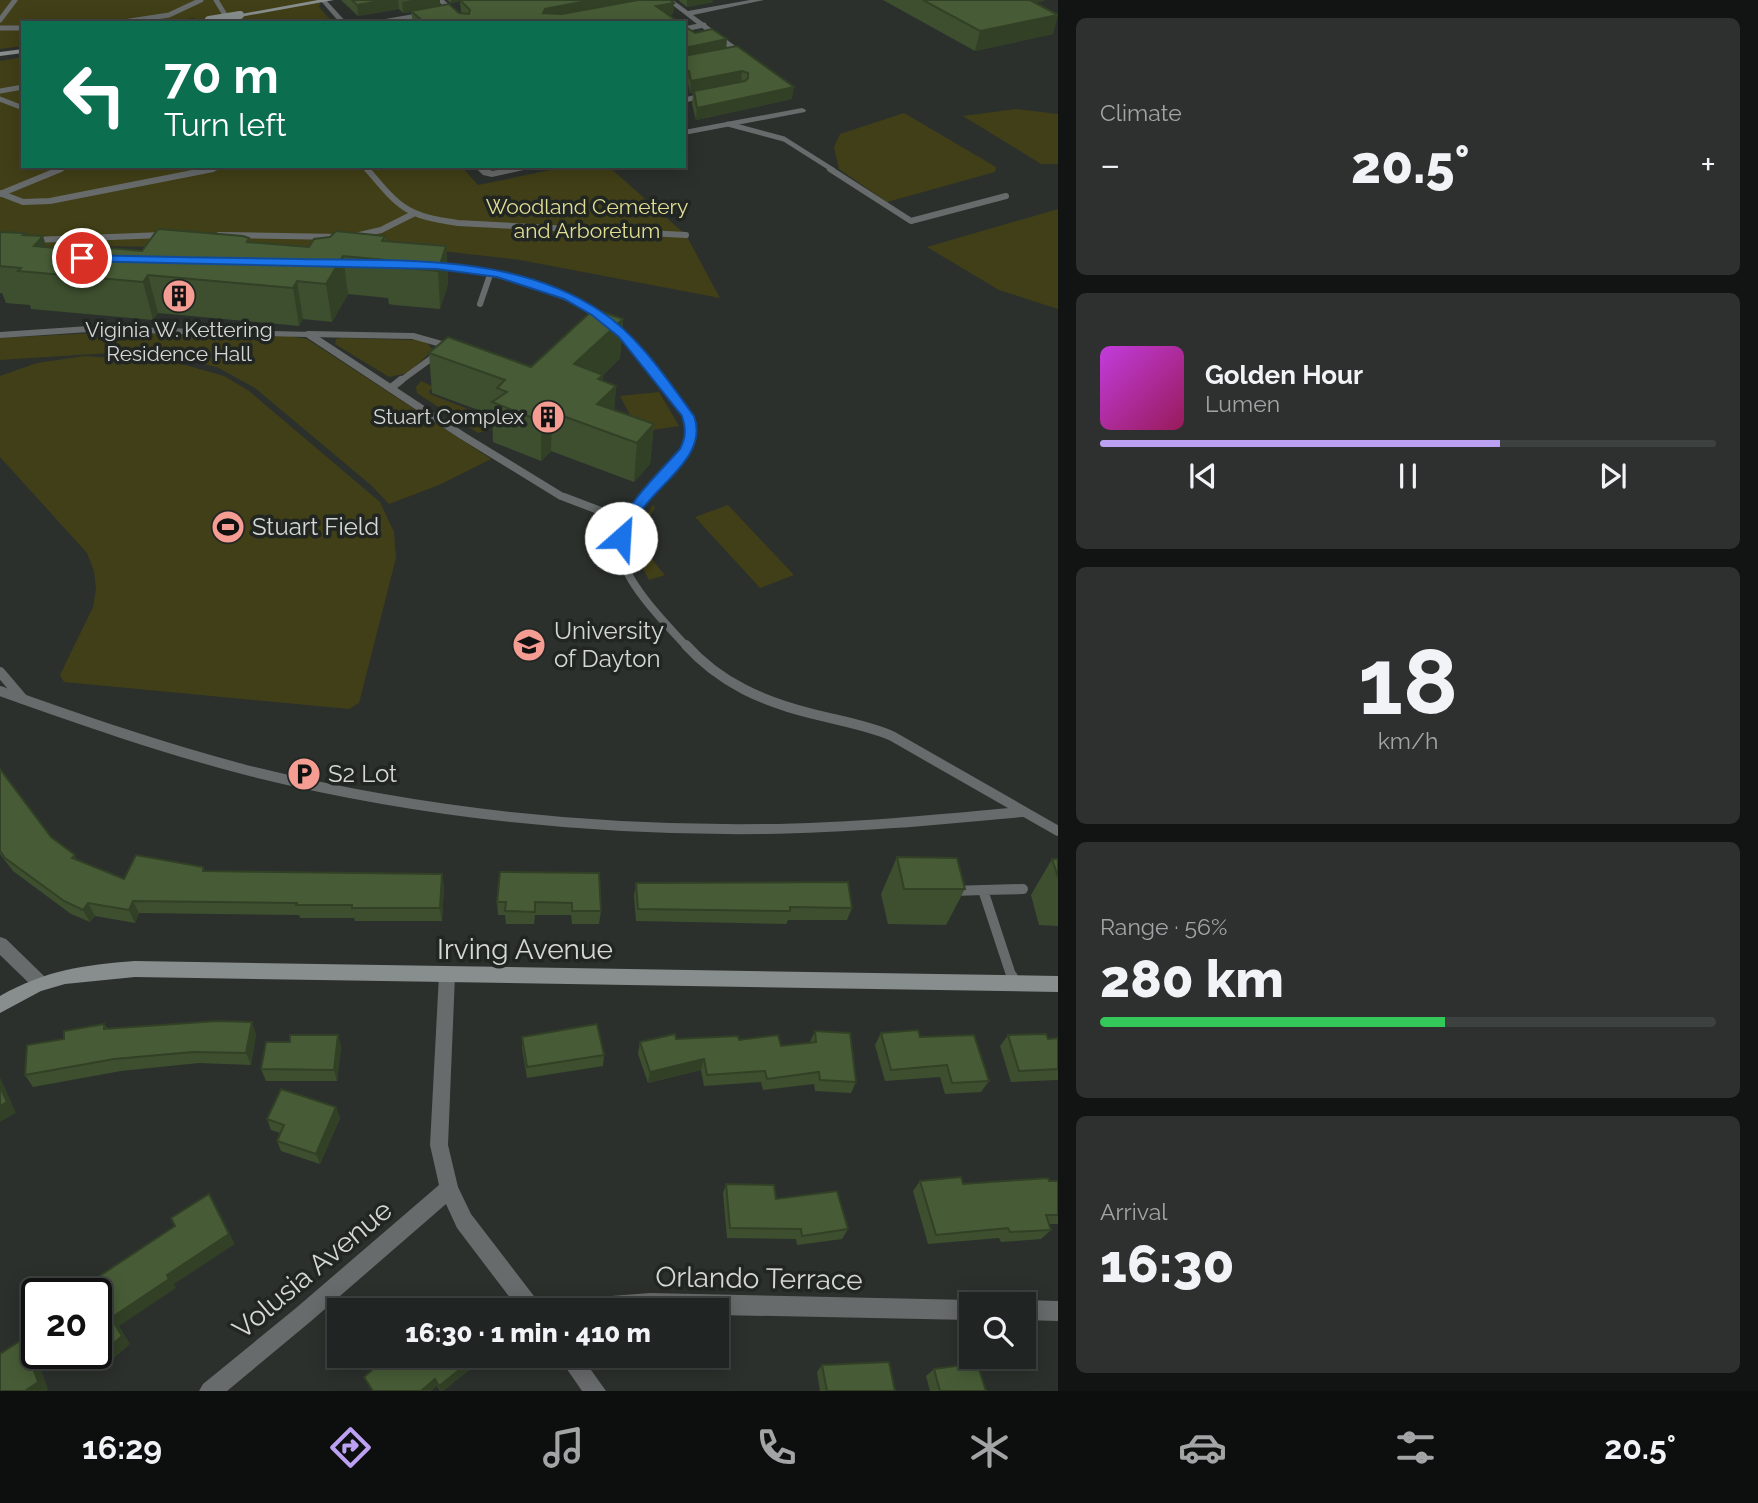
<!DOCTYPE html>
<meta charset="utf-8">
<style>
body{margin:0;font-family:Raleway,sans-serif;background:#2d302f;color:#f1f3f6;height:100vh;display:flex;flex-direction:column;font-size:26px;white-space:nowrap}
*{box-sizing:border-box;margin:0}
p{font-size:23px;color:#a2a4a5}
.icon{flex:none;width:38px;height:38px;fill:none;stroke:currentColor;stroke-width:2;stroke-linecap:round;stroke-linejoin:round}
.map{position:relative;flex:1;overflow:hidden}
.drawer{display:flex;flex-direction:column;gap:18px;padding:18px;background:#121413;width:700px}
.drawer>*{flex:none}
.top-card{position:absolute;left:21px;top:21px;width:665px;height:147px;border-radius:0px;box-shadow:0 4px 18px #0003,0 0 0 2px #3d4140;background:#0b6e4f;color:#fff;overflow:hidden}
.controls{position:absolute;left:959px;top:1292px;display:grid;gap:14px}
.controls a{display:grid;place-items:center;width:77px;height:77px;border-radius:0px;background:#202422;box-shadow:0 4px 18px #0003,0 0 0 2px #3d4140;font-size:35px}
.speed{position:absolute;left:21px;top:1278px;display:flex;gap:14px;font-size:35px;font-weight:700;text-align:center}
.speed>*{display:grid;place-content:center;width:91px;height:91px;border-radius:50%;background:#202422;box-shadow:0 4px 18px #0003,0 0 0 2px #3d4140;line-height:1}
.speed .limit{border:4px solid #111;border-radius:10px;background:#fff;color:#111}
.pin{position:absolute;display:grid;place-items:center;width:60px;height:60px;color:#fff;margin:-30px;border:4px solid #fff;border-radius:50%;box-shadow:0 2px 7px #0007}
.me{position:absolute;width:77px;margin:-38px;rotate:26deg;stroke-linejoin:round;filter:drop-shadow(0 0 5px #0008)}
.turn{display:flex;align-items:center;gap:24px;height:147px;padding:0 28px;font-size:32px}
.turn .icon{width:91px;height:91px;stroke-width:2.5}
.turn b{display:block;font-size:49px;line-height:60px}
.big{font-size:52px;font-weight:800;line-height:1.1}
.drawer .tile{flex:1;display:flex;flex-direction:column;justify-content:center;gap:10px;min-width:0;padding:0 24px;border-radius:10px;background:#2d302f}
.drawer .dial{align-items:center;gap:0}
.dial b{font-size:91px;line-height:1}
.song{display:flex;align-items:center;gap:21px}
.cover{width:84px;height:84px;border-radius:10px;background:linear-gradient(135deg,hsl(290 70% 55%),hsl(330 70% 35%))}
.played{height:7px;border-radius:4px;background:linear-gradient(90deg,#bca0f2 65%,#3d4140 65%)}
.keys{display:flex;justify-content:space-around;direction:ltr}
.heat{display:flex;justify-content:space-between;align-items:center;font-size:38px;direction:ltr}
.charge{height:10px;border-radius:5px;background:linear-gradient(90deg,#34c759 56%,#3d4140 0)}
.trip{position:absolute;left:327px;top:1298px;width:402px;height:70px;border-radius:0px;background:#202422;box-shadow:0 4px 18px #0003,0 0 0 2px #3d4140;font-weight:800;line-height:70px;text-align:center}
.dock{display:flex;height:112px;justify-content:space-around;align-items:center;background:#0d0e0e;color:#a2a4a5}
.dock .icon{width:49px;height:49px}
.dock .current{color:#bca0f2}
.dock b{font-size:32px;color:#f1f3f6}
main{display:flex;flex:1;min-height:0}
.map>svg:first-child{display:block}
.green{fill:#413f17}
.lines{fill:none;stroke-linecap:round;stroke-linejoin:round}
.lane-far4{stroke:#686b6b;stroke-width:5}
.lane-far3{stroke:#686b6b;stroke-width:6}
.lane-far2{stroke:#686b6b;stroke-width:8}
.lane-far1{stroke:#686b6b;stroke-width:10}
.lane{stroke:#686b6b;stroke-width:11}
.street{fill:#686b6b;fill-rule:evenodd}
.secondary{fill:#888e8d;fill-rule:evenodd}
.secondary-bridge{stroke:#888e8d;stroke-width:8}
.wall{fill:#3d4f2e}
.shaded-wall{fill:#324026}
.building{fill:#475c36;stroke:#324026;stroke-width:2}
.route{fill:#1a73e8;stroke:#114b97;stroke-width:2}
.labels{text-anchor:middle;stroke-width:7;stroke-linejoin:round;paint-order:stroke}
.far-park-label{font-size:21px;fill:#e1dd93;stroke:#212623}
.far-poi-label{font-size:21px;fill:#d4d7d5;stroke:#212623}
.poi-label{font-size:24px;fill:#d4d7d5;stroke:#212623;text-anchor:start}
.near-street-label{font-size:28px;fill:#d4d7d5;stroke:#212623}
</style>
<main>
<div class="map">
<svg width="1058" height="1391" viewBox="0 0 1058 1391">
<rect width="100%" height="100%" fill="#2b302d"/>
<g class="green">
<polygon points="0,0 321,0 319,7 333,23 198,23 194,18 164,23 23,23 23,46 0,49"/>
<polygon points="23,57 23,166 461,166 478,185 570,166 608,166 686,235 720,298 520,260 433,250 94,246 0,248 0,61"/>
<polygon points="1016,109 1058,114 1058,164 1041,164 963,116"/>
<polygon points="904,113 996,167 995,172 887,202 839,169 834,147 840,134"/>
<polygon points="1058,209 1058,309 999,290 927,247"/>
<polygon points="95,333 290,336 307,339 491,459 439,485 389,504 372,486 255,388 217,367 172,357 110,353 0,360 0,338"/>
<polygon points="341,338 417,340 427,343 433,350 408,373 389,377 335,344 336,339"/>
<polygon points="84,356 175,362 224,376 249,391 380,502 394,532 396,558 359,703 349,709 64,682 60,675 93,607 96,589 94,571 87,553 0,457 0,376 37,363"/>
<polygon points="421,381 434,387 429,391 430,394 475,412 472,421 492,430 478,433 417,393 416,387"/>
<polygon points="659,392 679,426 639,432 620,396"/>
<path d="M653 505 655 508C635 535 644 551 665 575L649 580C633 552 636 531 653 505Z"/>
<polygon points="728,505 794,575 760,588 695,517"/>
</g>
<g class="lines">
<g class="lane-far4">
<polyline points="216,0 230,23"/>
<polyline points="0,20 15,0"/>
<polyline points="117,23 169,15 201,0"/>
<polyline points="377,23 423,15"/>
<polyline points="0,28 23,28"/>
<polyline points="684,29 704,25"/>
<polyline points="0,91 23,87"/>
<polyline points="0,99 23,108"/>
<polyline points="684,100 703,96"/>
<polyline points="728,124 784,139 833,170"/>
<polyline points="365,166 369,170"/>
<polyline points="57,170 67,166"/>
<polyline points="204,170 226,166"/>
</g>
<g class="lane-far3">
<path d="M367 169C400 208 406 216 458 223L686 235"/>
<polyline points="830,169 911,221 1006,196"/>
<polyline points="0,193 23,202 50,201 213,169"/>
<polyline points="0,194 61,169"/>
<polyline points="219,235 341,237"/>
<polyline points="355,236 381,230 413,214"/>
<polyline points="33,240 163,235"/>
<path d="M436 265C495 271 550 285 601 316"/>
<polyline points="480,304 491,272"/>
<polyline points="615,327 634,346 662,382"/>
<polyline points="308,334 413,336 452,347"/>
<polyline points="399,382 436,355"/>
</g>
<g class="lane-far2">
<path d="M661 380C669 391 680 402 687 414 711 459 613 499 622 557 627 585 668 626 687 647"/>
<polyline points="391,388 401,380"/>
<polyline points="564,497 627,521"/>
</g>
<g class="lane-far1">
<path d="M686 645C720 683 764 702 813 714 840 721 866 725 892 736L1058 831"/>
<polyline points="0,672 23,699"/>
<path d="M0 691C81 720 162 748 246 770 414 812 591 831 764 829 850 828 936 820 1022 812"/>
<polyline points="953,891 983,890"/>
<polyline points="1012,978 983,890 1023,889"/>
</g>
<polyline class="lane" points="1012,976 1014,983"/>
<g class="street">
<polygon points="320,0 326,0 347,23 340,23"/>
<polygon points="437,0 444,0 469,23 461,23"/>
<polygon points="666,0 673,0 688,11 750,0 764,0 693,15 734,45 739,54 725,58 721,56 731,53 728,48"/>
<polygon points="802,108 806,110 805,112 684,135 684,130"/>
<polygon points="474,166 483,166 492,171 521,166 541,166 492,177 483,175"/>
<polygon points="89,326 312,332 467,434 570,497 568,500 560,500 459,438 306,337 89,332 0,338 0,332"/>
<polygon points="0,937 6,939 45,977 47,982 45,987 39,990 33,987 0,955"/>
<polygon points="447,967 453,970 455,975 448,1145 458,1187 471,1214 540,1304 547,1301 650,1293 971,1300 979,1304 971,1304 971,1320 718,1315 718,1311 520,1311 457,1228 446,1204 310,1322 227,1391 199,1391 203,1384 296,1308 439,1185 430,1145 439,975 441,970"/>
<polygon points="1024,1300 1058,1301 1058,1321 1024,1320 1024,1304 1016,1304"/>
<polygon points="558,1356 581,1356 606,1391 582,1391"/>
</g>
<g class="secondary">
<polygon points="318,0 334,0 240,17 236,15"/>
<polygon points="209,18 212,22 189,23"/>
<polygon points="23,49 23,53 0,56 0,52"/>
<path d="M135 961 1058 976V992L135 977 65 984 41 991 0 1013V996C46 970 83 965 135 961Z"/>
</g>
<polyline class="secondary-bridge" points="209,20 240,15"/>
</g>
<g class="wall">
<polygon points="341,0 440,0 440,6 459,13 463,14 461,12 460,1 451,3 447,0 674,0 673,14 669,15 680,23 413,23 411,12 403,13 399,9 358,16"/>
<polygon points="678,0 713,0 713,2 687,7"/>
<polygon points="883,0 1045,0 1036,3 1053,34 975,51"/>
<polygon points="695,33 726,48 792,99 696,120 692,104 693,93 690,93 688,83 684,84"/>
<polygon points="0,232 26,235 46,247 105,253 142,251 249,238 250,242 309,247 385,236 386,241 446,246 448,284 440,309 394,305 389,304 388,298 348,294 332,322 303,319 299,326 158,313 153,320 31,309 30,305 6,303 2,293 0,293"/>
<polygon points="623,319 620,358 603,375 602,381 616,386 614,410 654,424 650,464 634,482 551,451 541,461 493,442 492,415 432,393 429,353 531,367"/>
<polygon points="0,769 51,837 78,860 124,879 203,867 205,871 444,887 442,921 355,921 354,918 300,918 299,915 139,913 135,923 95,916 90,922 71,914 13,871 0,854"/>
<polygon points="897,857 965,889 946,925 888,924 881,894"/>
<polygon points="1052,859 1058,859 1058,926 1039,925 1031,895"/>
<polygon points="500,872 601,911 599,924 572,924 571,915 535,915 534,924 506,924 505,915 498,915 497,902"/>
<polygon points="636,883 852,908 847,920 788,920 786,924 636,921 634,896"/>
<polygon points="104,1024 107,1028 256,1034 251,1065 199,1063 121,1071 33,1087 25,1075 64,1039"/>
<polygon points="815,1031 856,1082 851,1093 815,1091 814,1084 763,1090 761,1082 704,1086 701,1070 648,1083 638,1054 640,1042 676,1039 739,1040 781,1046 810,1042"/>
<polygon points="881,1033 920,1037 989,1081 981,1092 945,1094 940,1077 885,1081 875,1045"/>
<polygon points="338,1035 341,1047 337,1081 266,1081 261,1069"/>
<polygon points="1008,1035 1048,1039 1058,1038 1058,1080 1011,1082 1000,1046"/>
<polygon points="522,1037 604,1055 603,1066 527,1078 522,1048"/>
<polygon points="336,1107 340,1118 320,1164 281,1151 277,1141 280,1133 271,1130 267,1119"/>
<polygon points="920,1181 963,1184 1058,1181 1058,1224 1049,1224 1051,1230 1041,1239 1001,1242 999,1238 928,1244 913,1191"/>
<polygon points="726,1184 776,1199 848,1229 842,1239 797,1245 796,1239 727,1238 723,1193"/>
<polygon points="374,1356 472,1356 474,1366 443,1391 440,1391 437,1386 431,1391 372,1391 364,1377 379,1364"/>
<polygon points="822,1365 895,1391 820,1391 817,1372"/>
<polygon points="934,1369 986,1391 930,1391 926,1376"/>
</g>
<g class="shaded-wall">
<polygon points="385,0 398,0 399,9 358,16 357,5"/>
<polygon points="412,0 440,0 440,7 403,13 402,2"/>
<polygon points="451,0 469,0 451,3"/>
<polygon points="592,0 651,0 545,20 543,13 545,9"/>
<polygon points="668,0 674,0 673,14 655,18 656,6"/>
<polygon points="687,0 713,0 713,2 687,7"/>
<polygon points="1027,0 1045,0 1025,7"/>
<polygon points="1058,15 1053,34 975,51 980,31"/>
<polygon points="727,39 726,51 684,59 685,48"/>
<polygon points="689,71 688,83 684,84 684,72"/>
<polygon points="742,71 741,83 690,93 691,81"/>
<polygon points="794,87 792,99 696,120 697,108"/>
<polygon points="43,236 55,274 34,246"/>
<polygon points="446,246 448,284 440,309 438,271"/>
<polygon points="343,256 348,294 332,322 326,284"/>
<polygon points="148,275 158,313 153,320 143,282"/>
<polygon points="297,281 303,319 299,326 293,288"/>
<polygon points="623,319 620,358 603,375 601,400 616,386 613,426 607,432 574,364"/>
<polygon points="552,412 551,451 541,461 541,421"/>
<polygon points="654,424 650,464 634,482 637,443"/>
<polygon points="442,874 444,887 442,921 440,908"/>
<polygon points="133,901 139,913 135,923 129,910"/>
<polygon points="88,903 95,916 90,922 83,910"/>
<polygon points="252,1022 256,1034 251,1065 246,1053"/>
<polygon points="338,1035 341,1047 337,1081 334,1070"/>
<polygon points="704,1059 701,1070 648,1083 650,1072"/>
<polygon points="0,1077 16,1113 0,1122"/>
<polygon points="336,1107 340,1118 320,1164 316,1154"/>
<polygon points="209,1194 235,1244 174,1284 176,1288 119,1326 130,1344 101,1369 92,1362 111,1318"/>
<polygon points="23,1339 33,1347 48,1389 46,1391 25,1391"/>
<polygon points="77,1353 90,1353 92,1355 77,1368 68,1360"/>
<polygon points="473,1359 474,1366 443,1391 440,1391 439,1386"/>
<polygon points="435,1379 437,1386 431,1391 421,1391"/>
</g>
<g class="building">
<polygon points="352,0 385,0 357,5"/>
<polygon points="460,0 592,0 545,9 543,13 562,14 638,0 670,0 674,3 656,6 680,23 425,23 411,11 449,4 459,13 469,14 470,10"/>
<polygon points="923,0 1030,0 1058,15 980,31"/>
<polygon points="684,26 695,33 712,29 727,39 685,48 684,50"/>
<polygon points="737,46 794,87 697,108 694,91 745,81 748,78 748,73 742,71 691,81 689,71 684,72 684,56"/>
<polygon points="158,229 243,236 249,238 247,242 309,247 314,239 330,237 336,231 385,236 382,241 446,246 438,271 391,267 385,265 387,260 343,256 326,284 297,281 293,288 148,275 143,282 18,271 21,268 0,266 0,232 25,233 23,235 43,236 34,246 105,253 109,248 142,251"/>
<polygon points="594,309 623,319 574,364 603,375 598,379 616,386 597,404 654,424 637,443 552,412 541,421 492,402 507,392 497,388 505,380 429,353 448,337 531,367"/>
<polygon points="0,769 51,837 75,855 72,858 124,879 136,855 203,867 203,871 442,874 440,908 352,908 352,905 296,905 297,903 133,901 129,910 88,903 83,910 64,901 5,858 0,851"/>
<polygon points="897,857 957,858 965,889 904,889"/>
<polygon points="1052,859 1058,859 1058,877"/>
<polygon points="500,872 599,873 601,911 572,911 572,903 535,902 535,912 505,911 506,902 497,902"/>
<polygon points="848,882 852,908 790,907 790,911 638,909 636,883"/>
<polygon points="217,1021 252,1022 246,1053 193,1052 114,1059 25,1075 27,1045 64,1039 64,1031 104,1024 104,1029"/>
<polygon points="597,1024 604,1055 527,1067 522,1037"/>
<polygon points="918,1030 920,1037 974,1035 989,1081 952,1083 947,1065 891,1070 881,1033"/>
<polygon points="815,1031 850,1033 856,1082 820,1080 819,1072 767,1079 765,1071 707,1075 704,1059 650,1072 640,1042 675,1034 676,1039 738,1036 739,1040 778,1035 781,1046 816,1042"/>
<polygon points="1046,1034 1048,1039 1058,1038 1058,1069 1019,1071 1008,1035"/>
<polygon points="290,1035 338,1035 334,1070 261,1069 266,1042 290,1042"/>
<polygon points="0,1087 7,1102 0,1106"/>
<polygon points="281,1089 336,1107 316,1154 277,1141 284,1125 267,1119"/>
<polygon points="961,1177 963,1184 1048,1178 1049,1181 1058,1181 1058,1215 1046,1215 1051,1230 1010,1232 1008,1228 936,1235 920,1181"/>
<polygon points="726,1184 774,1185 776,1199 837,1191 848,1229 802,1236 801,1229 730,1228"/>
<polygon points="209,1194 229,1234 167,1275 169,1279 111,1318 122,1336 92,1362 87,1353 96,1353 96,1293 76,1293 89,1283 175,1226 171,1218"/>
<polygon points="436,1297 444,1311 417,1311"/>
<polygon points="23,1339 38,1382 25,1391 0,1391 0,1354"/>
<polygon points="64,1353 77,1353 68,1360"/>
<polygon points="375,1356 472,1356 473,1359 439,1386 435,1379 421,1391 373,1391 364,1377 380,1363"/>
<polygon points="889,1362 895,1391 827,1391 822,1365"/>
<polygon points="977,1363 986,1391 940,1391 934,1369"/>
</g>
<path class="route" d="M82 255C154 257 227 258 299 259 399 261 512 253 599 310 638 335 667 379 694 416 708 453 664 480 644 507 635 518 633 529 626 541H616L614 538C627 502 655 477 680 449 686 437 686 429 682 416L619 337 592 315 564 299 497 277 437 269 78 261 76 258Z"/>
<defs>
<symbol id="building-disc" viewBox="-11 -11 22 22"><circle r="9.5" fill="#f59c93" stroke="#212623"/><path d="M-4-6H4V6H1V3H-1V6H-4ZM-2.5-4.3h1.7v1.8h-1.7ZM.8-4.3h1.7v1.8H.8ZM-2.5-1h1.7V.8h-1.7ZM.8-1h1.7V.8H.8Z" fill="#111"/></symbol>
<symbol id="stadium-disc" viewBox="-11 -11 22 22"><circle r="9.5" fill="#f59c93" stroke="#212623"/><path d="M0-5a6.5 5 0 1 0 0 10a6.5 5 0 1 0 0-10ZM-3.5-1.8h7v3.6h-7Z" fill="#111"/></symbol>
<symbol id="university-disc" viewBox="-11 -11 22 22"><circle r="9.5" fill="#f59c93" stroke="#212623"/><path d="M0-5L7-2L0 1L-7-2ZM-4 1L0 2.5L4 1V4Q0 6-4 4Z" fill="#111"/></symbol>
<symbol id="parking-disc" viewBox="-11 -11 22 22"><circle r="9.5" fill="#f59c93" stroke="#212623"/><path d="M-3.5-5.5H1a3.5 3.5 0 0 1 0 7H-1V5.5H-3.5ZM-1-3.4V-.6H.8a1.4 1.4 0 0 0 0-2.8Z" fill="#111"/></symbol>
</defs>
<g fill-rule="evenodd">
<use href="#building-disc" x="160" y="277" width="38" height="38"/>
<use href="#building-disc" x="529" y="398" width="38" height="38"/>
<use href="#stadium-disc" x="209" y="508" width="38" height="38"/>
<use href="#university-disc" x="510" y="626" width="38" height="38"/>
<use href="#parking-disc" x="285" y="755" width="38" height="38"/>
</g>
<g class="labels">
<g class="far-park-label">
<text x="587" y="214">Woodland Cemetery<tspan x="587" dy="24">and Arboretum</tspan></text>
</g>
<g class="far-poi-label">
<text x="179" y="337">Viginia W. Kettering<tspan x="179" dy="24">Residence Hall</tspan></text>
<text x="524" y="424" text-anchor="end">Stuart Complex</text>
</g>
<g class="poi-label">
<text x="252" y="535">Stuart Field</text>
<text x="554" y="639">University<tspan x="554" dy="28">of Dayton</tspan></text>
<text x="328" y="782">S2 Lot</text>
</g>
<g class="near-street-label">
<text x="525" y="959">Irving Avenue</text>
<text transform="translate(312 1269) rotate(-40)" y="10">Volusia Avenue</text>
<text transform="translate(759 1278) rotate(1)" y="10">Orlando Terrace</text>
</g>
</g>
</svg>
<div class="controls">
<a><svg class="icon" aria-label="search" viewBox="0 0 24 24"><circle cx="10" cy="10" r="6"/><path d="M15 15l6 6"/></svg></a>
</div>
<div class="speed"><div class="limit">20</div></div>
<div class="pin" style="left:82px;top:258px;background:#d93025"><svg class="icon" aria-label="arrive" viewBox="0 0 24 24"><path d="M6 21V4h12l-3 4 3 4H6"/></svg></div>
<svg class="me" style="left:621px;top:538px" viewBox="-20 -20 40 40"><circle r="19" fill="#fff"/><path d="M0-13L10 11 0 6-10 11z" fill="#1a73e8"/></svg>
<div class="trip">16:30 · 1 min · 410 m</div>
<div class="top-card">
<div class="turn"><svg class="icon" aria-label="left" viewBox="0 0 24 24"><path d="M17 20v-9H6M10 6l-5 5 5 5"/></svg><div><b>70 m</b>Turn left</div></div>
</div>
</div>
<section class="drawer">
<div class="tile"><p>Climate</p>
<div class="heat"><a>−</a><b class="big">20.5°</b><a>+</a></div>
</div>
<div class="tile">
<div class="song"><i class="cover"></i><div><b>Golden Hour</b><p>Lumen</p></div></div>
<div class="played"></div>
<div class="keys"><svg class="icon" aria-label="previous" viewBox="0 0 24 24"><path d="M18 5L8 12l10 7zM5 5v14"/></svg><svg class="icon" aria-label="pause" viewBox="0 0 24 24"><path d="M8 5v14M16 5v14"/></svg><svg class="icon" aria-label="next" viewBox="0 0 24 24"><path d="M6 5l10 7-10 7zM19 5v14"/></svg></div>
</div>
<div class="tile dial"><b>18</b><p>km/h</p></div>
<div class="tile"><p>Range · 56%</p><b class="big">280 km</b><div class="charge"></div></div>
<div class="tile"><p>Arrival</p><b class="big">16:30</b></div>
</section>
</main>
<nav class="dock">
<b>16:29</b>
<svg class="icon current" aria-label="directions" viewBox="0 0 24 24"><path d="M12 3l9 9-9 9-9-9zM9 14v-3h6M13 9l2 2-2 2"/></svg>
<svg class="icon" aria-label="music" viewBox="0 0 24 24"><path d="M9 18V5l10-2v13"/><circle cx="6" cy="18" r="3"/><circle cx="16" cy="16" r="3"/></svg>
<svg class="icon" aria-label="phone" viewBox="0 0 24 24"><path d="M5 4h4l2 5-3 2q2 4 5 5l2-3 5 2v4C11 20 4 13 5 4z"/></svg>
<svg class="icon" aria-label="climate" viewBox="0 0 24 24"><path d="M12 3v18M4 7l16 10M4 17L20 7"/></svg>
<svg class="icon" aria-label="car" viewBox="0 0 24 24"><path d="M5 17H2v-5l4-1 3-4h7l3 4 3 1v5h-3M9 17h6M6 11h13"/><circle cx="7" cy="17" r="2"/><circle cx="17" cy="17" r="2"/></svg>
<svg class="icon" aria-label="filters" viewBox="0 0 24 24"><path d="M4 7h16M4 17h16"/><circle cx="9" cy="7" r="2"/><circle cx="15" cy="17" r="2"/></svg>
<b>20.5°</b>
</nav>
